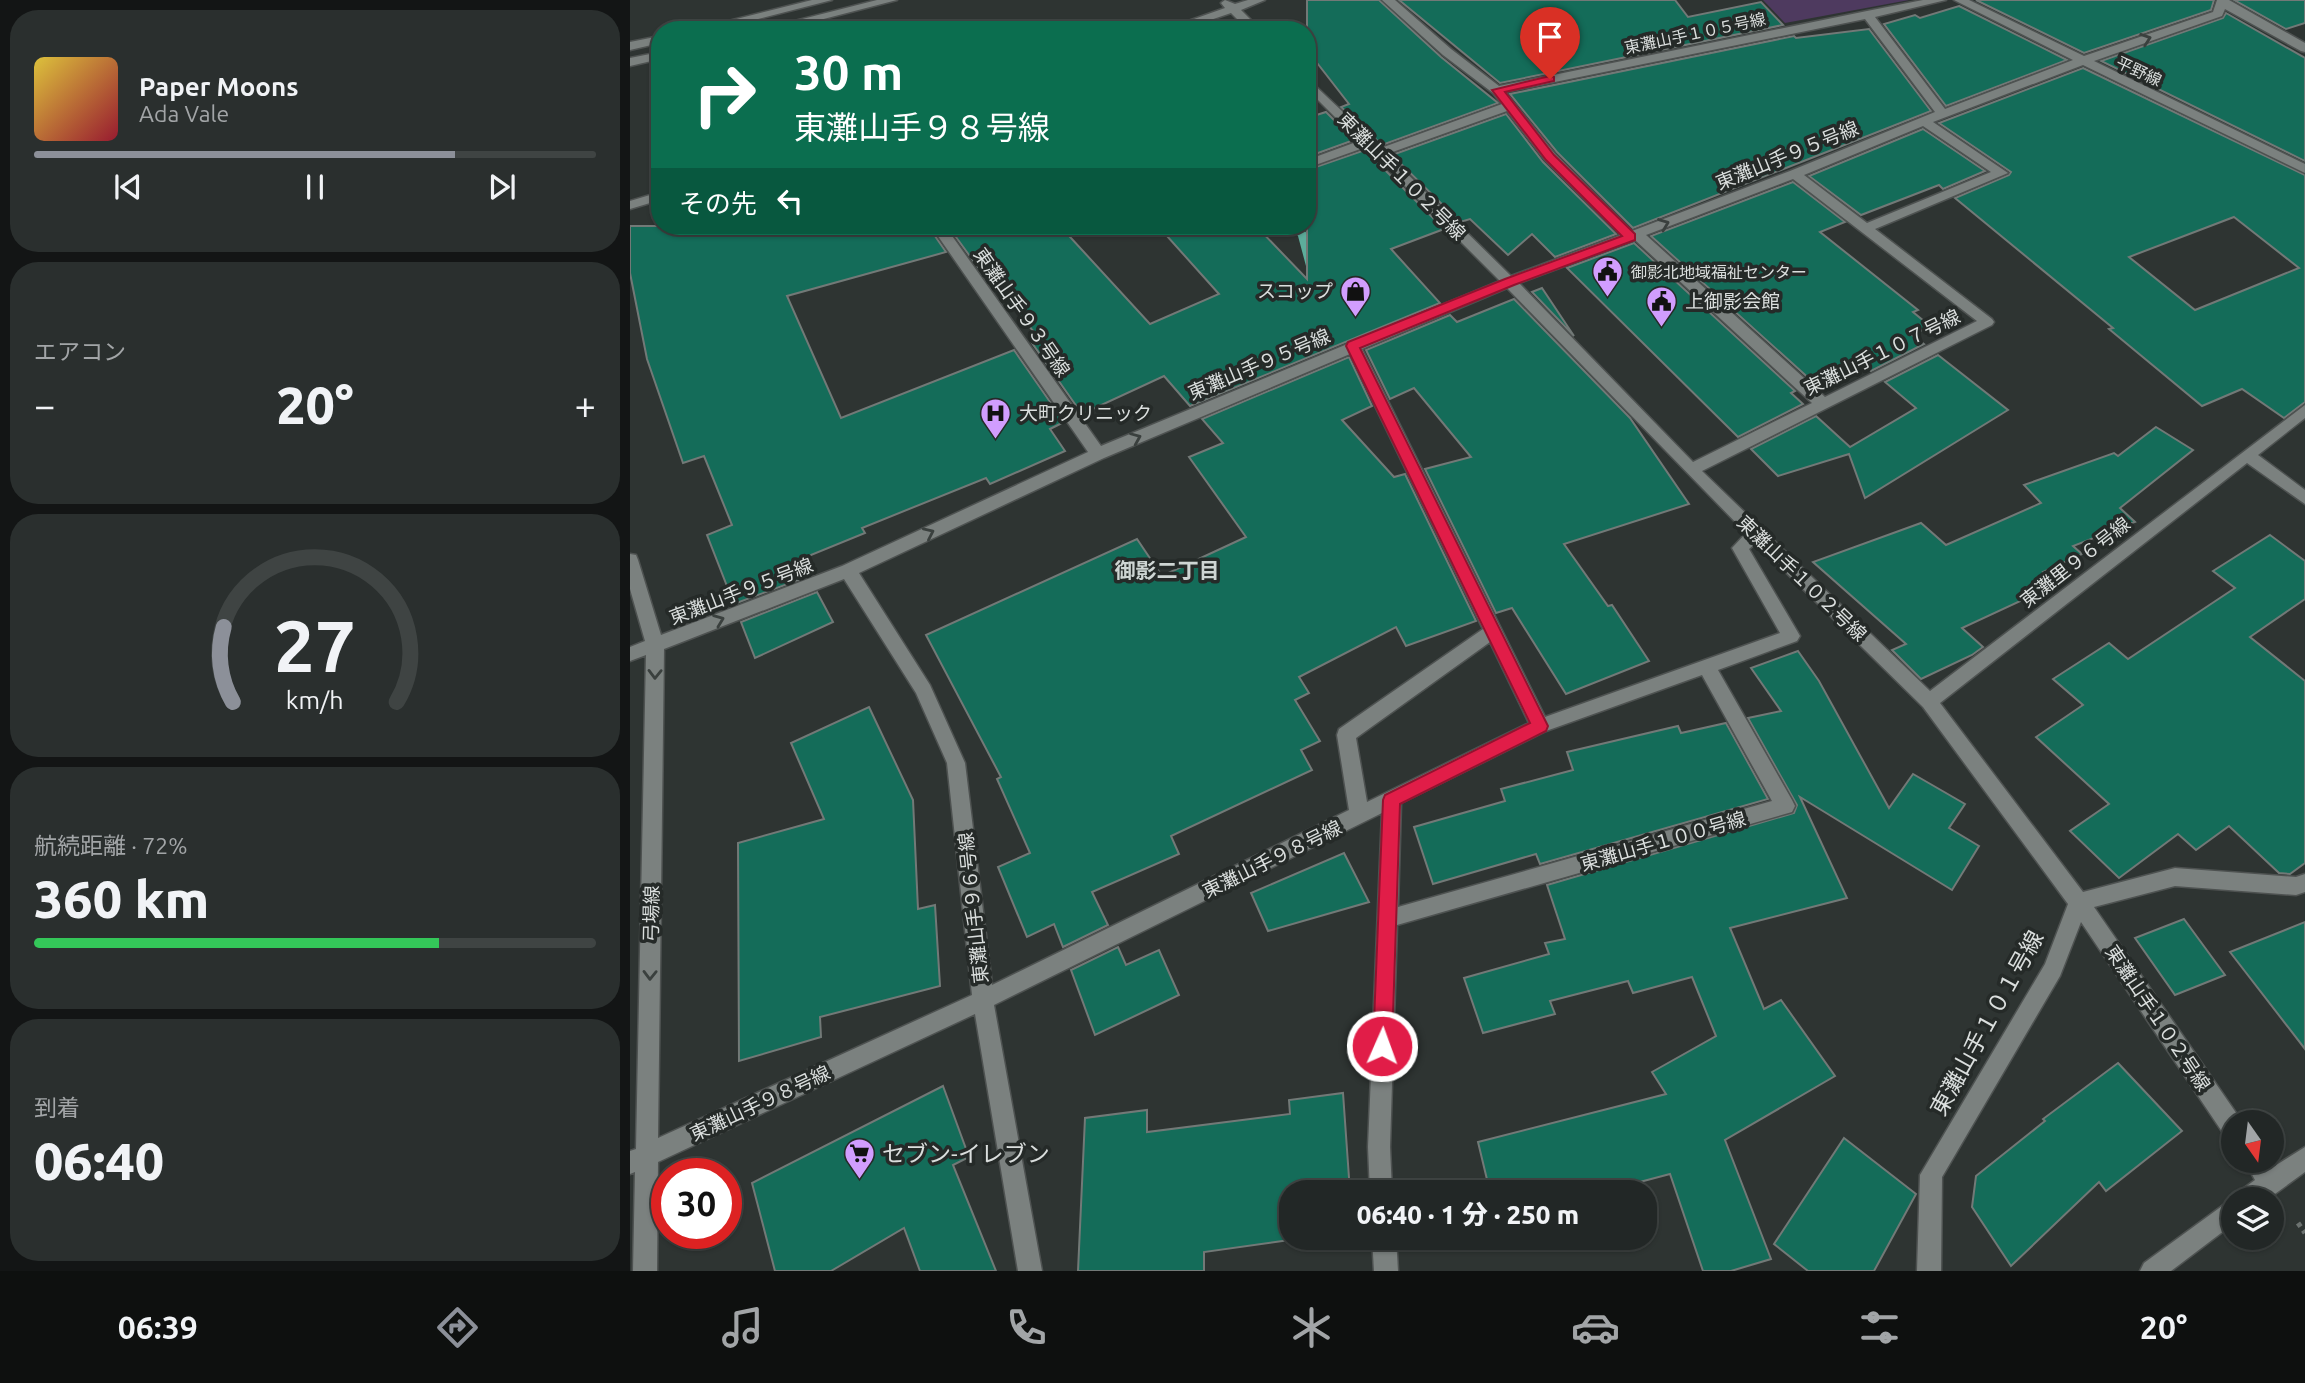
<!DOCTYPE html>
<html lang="ja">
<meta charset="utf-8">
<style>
body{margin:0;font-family:Ubuntu,"Noto Sans JP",sans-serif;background:#2a2f2e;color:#f1f3f6;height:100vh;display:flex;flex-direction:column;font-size:26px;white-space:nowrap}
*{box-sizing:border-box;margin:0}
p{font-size:23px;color:#a2a5a7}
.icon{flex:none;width:38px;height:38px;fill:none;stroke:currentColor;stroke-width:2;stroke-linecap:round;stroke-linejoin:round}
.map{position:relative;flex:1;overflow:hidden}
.drawer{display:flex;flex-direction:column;gap:10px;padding:10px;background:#131515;width:630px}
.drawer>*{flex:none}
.guide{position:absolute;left:21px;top:21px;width:665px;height:214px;border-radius:28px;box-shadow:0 2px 5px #0004,0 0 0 2px #3f4443;background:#0b6e4f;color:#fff;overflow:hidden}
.needle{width:46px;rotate:166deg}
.controls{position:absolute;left:1591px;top:1110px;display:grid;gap:14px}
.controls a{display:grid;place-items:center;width:63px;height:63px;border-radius:50%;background:#222726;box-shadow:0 2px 5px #0004,0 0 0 2px #3f4443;font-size:35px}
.speed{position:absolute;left:21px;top:1158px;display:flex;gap:14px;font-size:35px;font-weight:700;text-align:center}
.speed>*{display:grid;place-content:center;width:91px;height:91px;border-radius:50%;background:#222726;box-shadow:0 2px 5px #0004,0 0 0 2px #3f4443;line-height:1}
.speed .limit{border:10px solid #d22;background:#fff;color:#111}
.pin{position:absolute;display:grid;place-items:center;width:60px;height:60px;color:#fff;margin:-72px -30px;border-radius:50% 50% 50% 0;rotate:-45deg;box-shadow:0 0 7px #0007}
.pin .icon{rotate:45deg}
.me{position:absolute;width:77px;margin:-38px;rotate:2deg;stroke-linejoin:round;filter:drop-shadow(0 0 5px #0008)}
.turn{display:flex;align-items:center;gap:24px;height:147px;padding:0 28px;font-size:32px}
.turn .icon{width:91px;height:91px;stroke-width:2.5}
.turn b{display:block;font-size:49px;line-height:60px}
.then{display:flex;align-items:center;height:66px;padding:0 28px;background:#0003;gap:14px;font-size:26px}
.big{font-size:52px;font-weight:800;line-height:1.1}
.drawer .widget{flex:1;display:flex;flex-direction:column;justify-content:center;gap:10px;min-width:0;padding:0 24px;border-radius:28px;background:#2a2f2e}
.drawer .dial{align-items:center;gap:0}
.dial svg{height:182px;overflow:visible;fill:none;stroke:#3f4443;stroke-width:7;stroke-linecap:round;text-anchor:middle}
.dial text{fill:#f1f3f6;stroke:none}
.song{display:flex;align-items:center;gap:21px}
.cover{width:84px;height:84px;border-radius:10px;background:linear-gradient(135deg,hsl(50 70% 55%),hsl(350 70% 35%))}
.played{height:7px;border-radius:4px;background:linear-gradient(90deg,#8c9099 75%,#3f4443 75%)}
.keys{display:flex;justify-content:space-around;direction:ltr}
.heat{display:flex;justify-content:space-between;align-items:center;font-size:38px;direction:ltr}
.charge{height:10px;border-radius:5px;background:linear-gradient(90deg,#34c759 72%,#3f4443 0)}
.trip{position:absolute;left:649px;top:1180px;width:378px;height:70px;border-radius:28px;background:#222726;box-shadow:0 2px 5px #0004,0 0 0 2px #3f4443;font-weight:800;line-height:70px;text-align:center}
.dock{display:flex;height:112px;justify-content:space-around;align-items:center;background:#0e100f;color:#a2a5a7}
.dock .icon{width:49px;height:49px}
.dock .on{color:#8c9099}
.dock b{font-size:32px;color:#f1f3f6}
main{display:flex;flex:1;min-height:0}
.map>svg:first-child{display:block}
.green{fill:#4e3a5f}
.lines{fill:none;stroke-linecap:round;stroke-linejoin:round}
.stream{fill:#5cad9b;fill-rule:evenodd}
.building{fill:#146c59;stroke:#727977;stroke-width:2;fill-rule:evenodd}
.minor-casing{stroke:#4e5251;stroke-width:3}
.path{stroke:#6c7270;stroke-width:5;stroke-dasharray:4.5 4.5;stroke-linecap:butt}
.minor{fill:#7b817f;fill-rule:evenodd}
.oneway{stroke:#3a403e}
.route{fill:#e11d48;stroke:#92132f;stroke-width:2}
.labels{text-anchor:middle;stroke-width:7;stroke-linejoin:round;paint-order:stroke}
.far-street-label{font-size:16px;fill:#dadedd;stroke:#252a28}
.far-poi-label{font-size:16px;fill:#dadedd;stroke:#252a28;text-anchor:start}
.street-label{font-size:19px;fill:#dadedd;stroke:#252a28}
.poi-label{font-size:19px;fill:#dadedd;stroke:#252a28;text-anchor:start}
.neighbourhood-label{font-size:21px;font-weight:bold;fill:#ced5d3;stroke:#252a28}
.near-street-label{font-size:23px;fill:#dadedd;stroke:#252a28}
.near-poi-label{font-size:23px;fill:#dadedd;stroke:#252a28;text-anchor:start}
</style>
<main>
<section class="drawer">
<div class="widget">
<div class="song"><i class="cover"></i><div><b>Paper Moons</b><p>Ada Vale</p></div></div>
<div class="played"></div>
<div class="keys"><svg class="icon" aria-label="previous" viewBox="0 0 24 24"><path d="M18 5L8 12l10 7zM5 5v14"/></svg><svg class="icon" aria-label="pause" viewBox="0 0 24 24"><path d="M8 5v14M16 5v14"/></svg><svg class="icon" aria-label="next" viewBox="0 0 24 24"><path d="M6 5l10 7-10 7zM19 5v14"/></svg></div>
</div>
<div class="widget"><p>エアコン</p>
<div class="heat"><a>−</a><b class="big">20°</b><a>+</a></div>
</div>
<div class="widget dial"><svg viewBox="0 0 100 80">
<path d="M14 69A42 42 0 1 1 86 69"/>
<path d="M14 69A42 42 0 0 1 10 36" stroke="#8c9099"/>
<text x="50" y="56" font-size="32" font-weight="700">27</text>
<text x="50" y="72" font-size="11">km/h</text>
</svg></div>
<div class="widget"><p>航続距離 · 72%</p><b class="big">360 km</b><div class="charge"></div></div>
<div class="widget"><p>到着</p><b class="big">06:40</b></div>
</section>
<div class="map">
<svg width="1675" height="1271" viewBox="0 0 1675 1271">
<rect width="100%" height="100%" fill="#2e3432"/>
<polygon class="green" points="1133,0 1279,0 1155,23"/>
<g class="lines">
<polygon class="stream" points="660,226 671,226 678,235 688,266 686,268 678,268 676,266 668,236"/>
</g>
<g class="building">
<polygon points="677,0 749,0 811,57 868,103 752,145 711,107 719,104 677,50"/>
<polygon points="769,0 1045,0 1058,17 1131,2 1153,25 870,83"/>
<polygon points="1346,0 1584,0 1581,10 1454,53"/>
<polygon points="1604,0 1675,0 1675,23 1656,29"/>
<polygon points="1329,6 1437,60 1316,106 1254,24 1285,15 1290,18"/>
<polygon points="1596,13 1675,58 1675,161 1471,61 1593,18"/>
<polygon points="1239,29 1301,111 1003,228 927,152 880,94 1164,36 1166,38"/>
<path d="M1453 68 1675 175V402L1654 418 1612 389 1572 406 1479 329 1483 328 1325 198 1379 175 1381 172 1309 123ZM1604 217 1669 268 1565 310 1499 257Z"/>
<polygon points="696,112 724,140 677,157 677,118"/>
<polygon points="876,114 913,162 986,234 925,257 902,234 878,255 840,219 830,222 762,155"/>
<polygon points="1293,129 1355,171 1313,189 1309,185 1231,215 1179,176"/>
<polygon points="735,150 814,229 761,249 810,303 560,406 534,376 452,414 402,343 411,340 347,266 318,226 430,226 520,324 589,294 528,226 626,226 677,279 677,170"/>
<polygon points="1163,182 1215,222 1190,232 1288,310 1283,312 1300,326 1282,335 1294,344 1241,371 1229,361 1183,382 1021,236"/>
<polygon points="0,226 298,226 316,252 157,296 211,418 384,350 434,422 420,429 435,451 360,484 356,478 232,528 235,533 171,559 179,576 104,604 77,535 102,525 74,456 53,463 17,359 0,273"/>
<polygon points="1004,243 1165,391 1161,393 1173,404 1108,437 937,268"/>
<polygon points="912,288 944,336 902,292"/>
<polygon points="884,299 1000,418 1059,504 934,544 978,606 982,605 1019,661 936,694 882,608 866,613 795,469 841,457 784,388 760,399 736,350 820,315 827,322"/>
<polygon points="1308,355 1378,410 1235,498 1219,454 1148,476 1121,449 1186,416 1220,447 1286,408 1255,382"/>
<polygon points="719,357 742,406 712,420 764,477 775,474 846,621 776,646 766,627 669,677 679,693 665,700 690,741 671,750 682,770 541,836 549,854 462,892 478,925 433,947 424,924 397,937 368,867 400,853 367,779 371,777 296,635 507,539 532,576 616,537 559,457 593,443 572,419"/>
<polygon points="1526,427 1563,450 1490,508 1505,522 1443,546 1452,554 1413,572 1425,585 1332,628 1353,647 1342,655 1291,679 1262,650 1276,644 1183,562 1291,523 1316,545 1411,503 1394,485 1484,453 1488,456"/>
<polygon points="1640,535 1675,561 1675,599 1620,637 1675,681 1675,863 1660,874 1649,873 1599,826 1566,850 1548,834 1489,878 1440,831 1479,804 1406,737 1453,705 1423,679 1479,643 1498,659 1605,588 1583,571"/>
<polygon points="187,592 203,622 125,658 111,622"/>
<polygon points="1168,651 1189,681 1259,808 1283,774 1335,804 1319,828 1349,846 1322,890 1170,797 1217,898 1100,928 1134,1009 1151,1000 1205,1076 1095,1140 1141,1259 1101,1271 1073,1271 1040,1174 972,1192 860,1192 848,1142 1036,1094 1022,1072 1086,1036 1062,977 1003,993 998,981 920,1001 925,1014 853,1033 834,978 919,954 915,943 935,939 917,885 1164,813 1167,805 1118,718 1151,711 1121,668"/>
<polygon points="239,707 283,800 288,909 305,905 310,986 190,1017 191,1037 109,1061 108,843 194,819 161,743"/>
<polygon points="1096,723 1138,799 910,864 906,854 803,884 784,827 875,801 871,789 943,770 937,752 1048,726 1051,733"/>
<polygon points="714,853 739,902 638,931 621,893"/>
<polygon points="1554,919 1595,975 1545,995 1505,938"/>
<polygon points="1675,922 1675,1049 1600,952"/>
<polygon points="488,947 496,965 529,950 549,995 465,1035 441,970"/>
<polygon points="1488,1063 1552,1131 1476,1191 1469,1182 1381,1266 1342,1207 1346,1176 1415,1121 1413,1119"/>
<polygon points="313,1086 339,1157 323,1165 366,1271 290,1271 274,1228 201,1271 145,1271 122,1183"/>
<polygon points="713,1093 720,1192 662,1192 662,1237 681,1237 574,1252 574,1271 448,1271 455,1118 517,1110 517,1132 660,1114 659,1100"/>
<polygon points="1214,1138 1286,1194 1244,1271 1178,1271 1144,1244"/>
</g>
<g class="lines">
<defs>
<g id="minor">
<polygon points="182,0 202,0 85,30 63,30"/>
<polygon points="247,0 267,0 151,30 129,30"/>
<polygon points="595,0 605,4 618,0 635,0 611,10 631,30 618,30 601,13 551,30 533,30 595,8 591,3"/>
<path d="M752 0H765L821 49 869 86 1237 11 1293 0H1316L1245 17 1315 109 1443 60 1324 0H1339L1454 56 1583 12 1587 0H1599L1675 43V52L1671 51 1595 9 1592 16 1464 61 1675 164V173L1453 65 1303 122 1378 173 1245 229 1362 319 1364 322 1362 325 1072 471 1300 691 1675 405V418L1628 455 1675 490V504L1617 463 1310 703 1453 892 1545 868 1666 877 1675 874V892L1666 895 1545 886 1464 907 1611 1120 1603 1122V1139L1595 1136 1451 922 1430 976 1312 1177 1311 1271H1287L1290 1175 1415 964 1438 904 1293 707 1126 543 1119 549 1170 636 1167 641 1088 670 1162 800 1165 806 1162 812 767 925 760 1147 762 1192H740L738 1147 752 813 364 1005 412 1271H388L345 1014 28 1162 27 1271H3L5 1172 0 1174V1151L6 1149 16 655 0 661V647L15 641 0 589V554L6 555 8 560 31 635 212 566 458 452 301 226H315L471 446 870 281 736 147 677 168V160L729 141 677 89V78L751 148 872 104 863 93 813 55ZM1235 19 1305 112 1160 171 1002 231 925 154 875 92ZM877 111 915 160 991 235 881 276 757 154ZM1293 126 1361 172 1237 223 1174 175ZM1163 179 1347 321 1195 397 1016 235ZM1005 240 1182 403 1063 462 889 283ZM877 288 1116 533 1102 548 1150 633 915 717 732 349ZM720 354 853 629 709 729 707 735 719 810 362 985 335 763 300 685 229 573 474 458ZM214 579 286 693 317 763 342 995 28 1138 34 649ZM860 642 899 723 737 802 726 738ZM1072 675 1142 801 768 907 771 803 916 731Z"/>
<polygon points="30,36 30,43 0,50 0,42"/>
<polygon points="30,52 30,59 0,66 0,58"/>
<polygon points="30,192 30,200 0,209 0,201"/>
<polygon points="1675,1147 1675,1172 1638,1199 1607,1199 1610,1191 1625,1180 1614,1160 1639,1160 1643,1167"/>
<polygon points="1603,1198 1603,1224 1541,1271 1510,1271 1514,1263"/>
<polygon points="742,1237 766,1237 768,1271 744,1271"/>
</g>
</defs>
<use href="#minor" class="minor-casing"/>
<polyline class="path" points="1668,1223 1675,1233"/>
<use href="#minor" class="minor"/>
</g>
<defs><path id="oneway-chevron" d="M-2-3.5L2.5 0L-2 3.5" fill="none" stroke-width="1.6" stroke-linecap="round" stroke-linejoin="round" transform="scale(1.75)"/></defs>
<g class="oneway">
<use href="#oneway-chevron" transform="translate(1516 39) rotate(-19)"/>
<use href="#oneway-chevron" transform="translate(1034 224) rotate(-21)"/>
<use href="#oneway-chevron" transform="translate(506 438) rotate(-23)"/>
<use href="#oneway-chevron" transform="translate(299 533) rotate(-25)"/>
<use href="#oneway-chevron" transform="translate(89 620) rotate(-21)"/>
<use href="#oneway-chevron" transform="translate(25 674) rotate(91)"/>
<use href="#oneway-chevron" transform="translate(20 975) rotate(91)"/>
</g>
<polygon class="route" points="920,76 924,77 924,81 875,92 924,155 1005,234 1005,240 884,285 730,348 918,726 916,731 770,804 762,1046 759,1053 752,1055 746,1053 743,1046 753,800 755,795 900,723 716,346 718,342 875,279 992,236 916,160 862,90"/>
<defs>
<symbol id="civic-pin" viewBox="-11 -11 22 30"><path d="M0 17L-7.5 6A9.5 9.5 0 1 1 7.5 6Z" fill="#d19dfe" stroke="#252a28"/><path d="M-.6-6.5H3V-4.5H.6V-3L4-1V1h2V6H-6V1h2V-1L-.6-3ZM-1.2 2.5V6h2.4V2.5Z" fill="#111"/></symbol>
<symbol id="shop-pin" viewBox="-11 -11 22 30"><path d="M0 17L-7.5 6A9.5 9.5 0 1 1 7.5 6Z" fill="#d19dfe" stroke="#252a28"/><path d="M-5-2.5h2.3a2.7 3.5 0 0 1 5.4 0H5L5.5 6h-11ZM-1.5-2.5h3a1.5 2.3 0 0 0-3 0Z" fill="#111"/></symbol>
<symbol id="hospital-pin" viewBox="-11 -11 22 30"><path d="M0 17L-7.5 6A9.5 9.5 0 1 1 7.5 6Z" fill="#d19dfe" stroke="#252a28"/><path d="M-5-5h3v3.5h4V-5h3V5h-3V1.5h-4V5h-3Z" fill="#111"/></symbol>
<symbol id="supermarket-pin" viewBox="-11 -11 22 30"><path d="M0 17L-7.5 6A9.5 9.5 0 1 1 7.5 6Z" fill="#d19dfe" stroke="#252a28"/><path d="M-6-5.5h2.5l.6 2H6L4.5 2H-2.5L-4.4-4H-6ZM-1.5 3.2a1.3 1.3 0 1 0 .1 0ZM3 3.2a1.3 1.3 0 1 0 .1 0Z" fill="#111"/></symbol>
</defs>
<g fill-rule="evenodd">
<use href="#civic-pin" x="960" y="254" width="35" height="47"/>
<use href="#shop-pin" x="708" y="274" width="35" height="47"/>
<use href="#civic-pin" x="1014" y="284" width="35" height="47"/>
<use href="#hospital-pin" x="348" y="396" width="35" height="47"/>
<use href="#supermarket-pin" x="212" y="1136" width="35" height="47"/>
</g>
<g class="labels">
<g class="far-street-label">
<text transform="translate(1065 33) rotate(-12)" y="6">東灘山手１０５号線</text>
<text transform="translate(1509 71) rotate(25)" y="6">平野線</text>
</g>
<g class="far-poi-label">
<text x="1001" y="278">御影北地域福祉センター</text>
</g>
<g class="street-label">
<text transform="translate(1157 155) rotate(-22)" y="7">東灘山手９５号線</text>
<text transform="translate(772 176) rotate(45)" y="7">東灘山手１０２号線</text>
<text transform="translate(392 312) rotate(55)" y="7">東灘山手９３号線</text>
<text transform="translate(1252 352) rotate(-26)" y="7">東灘山手１０７号線</text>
<text transform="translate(629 364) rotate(-23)" y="7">東灘山手９５号線</text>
<text transform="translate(1445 562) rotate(-38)" y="7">東灘里９６号線</text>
<text transform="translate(1172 578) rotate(44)" y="7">東灘山手１０２号線</text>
<text transform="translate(111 591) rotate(-21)" y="7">東灘山手９５号線</text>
<text transform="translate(1033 841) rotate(-16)" y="7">東灘山手１００号線</text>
<text transform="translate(642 859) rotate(-26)" y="7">東灘山手９８号線</text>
<text transform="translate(343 908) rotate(-96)" y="7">東灘山手９６号線</text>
<text transform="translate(21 914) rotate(-89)" y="7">弓場線</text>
<text transform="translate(1528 1018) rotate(56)" y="7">東灘山手１０２号線</text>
<text transform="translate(130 1103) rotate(-25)" y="7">東灘山手９８号線</text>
</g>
<g class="poi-label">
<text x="703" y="298" text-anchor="end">スコップ</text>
<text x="1055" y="308">上御影会館</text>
<text x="389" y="420">大町クリニック</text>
</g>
<g class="neighbourhood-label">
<text x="537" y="578">御影二丁目</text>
</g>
<g class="near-street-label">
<text transform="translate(1357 1023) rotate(-61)" y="8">東灘山手１０１号線</text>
</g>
<g class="near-poi-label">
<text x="252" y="1162">セブン-イレブン</text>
</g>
</g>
</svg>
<div class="controls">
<a><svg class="needle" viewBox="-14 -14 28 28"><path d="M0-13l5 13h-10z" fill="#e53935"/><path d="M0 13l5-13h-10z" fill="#a2a5a7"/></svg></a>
<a><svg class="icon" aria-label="layers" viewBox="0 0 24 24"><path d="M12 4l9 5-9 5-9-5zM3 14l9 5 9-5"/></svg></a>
</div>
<div class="speed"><div class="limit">30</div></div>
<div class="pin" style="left:920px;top:79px;background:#d93025"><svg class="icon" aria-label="arrive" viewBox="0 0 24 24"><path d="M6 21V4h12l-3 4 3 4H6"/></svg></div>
<svg class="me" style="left:752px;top:1046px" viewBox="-20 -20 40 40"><circle r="17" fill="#e11d48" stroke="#fff" stroke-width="3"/><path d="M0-11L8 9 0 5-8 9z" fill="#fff"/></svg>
<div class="trip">06:40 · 1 分 · 250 m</div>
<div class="guide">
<div class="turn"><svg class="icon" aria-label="right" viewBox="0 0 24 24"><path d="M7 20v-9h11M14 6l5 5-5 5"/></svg><div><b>30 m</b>東灘山手９８号線</div></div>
<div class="then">その先<svg class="icon" aria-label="left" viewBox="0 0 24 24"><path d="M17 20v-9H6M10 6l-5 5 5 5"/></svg></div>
</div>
</div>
</main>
<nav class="dock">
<b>06:39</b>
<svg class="icon on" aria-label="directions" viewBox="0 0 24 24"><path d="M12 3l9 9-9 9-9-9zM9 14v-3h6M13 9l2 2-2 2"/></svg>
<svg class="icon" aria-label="music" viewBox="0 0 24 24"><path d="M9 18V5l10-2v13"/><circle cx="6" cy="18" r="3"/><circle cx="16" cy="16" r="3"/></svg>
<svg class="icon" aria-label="phone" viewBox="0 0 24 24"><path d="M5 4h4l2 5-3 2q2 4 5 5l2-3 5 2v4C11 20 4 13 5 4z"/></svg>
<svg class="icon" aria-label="climate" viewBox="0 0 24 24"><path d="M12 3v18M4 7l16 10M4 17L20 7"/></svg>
<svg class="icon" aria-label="car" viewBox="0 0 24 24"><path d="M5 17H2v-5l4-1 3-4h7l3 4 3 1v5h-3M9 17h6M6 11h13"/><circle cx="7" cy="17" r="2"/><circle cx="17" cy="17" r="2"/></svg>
<svg class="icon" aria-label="filters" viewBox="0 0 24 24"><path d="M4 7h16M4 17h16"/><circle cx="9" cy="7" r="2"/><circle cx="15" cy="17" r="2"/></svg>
<b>20°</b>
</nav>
